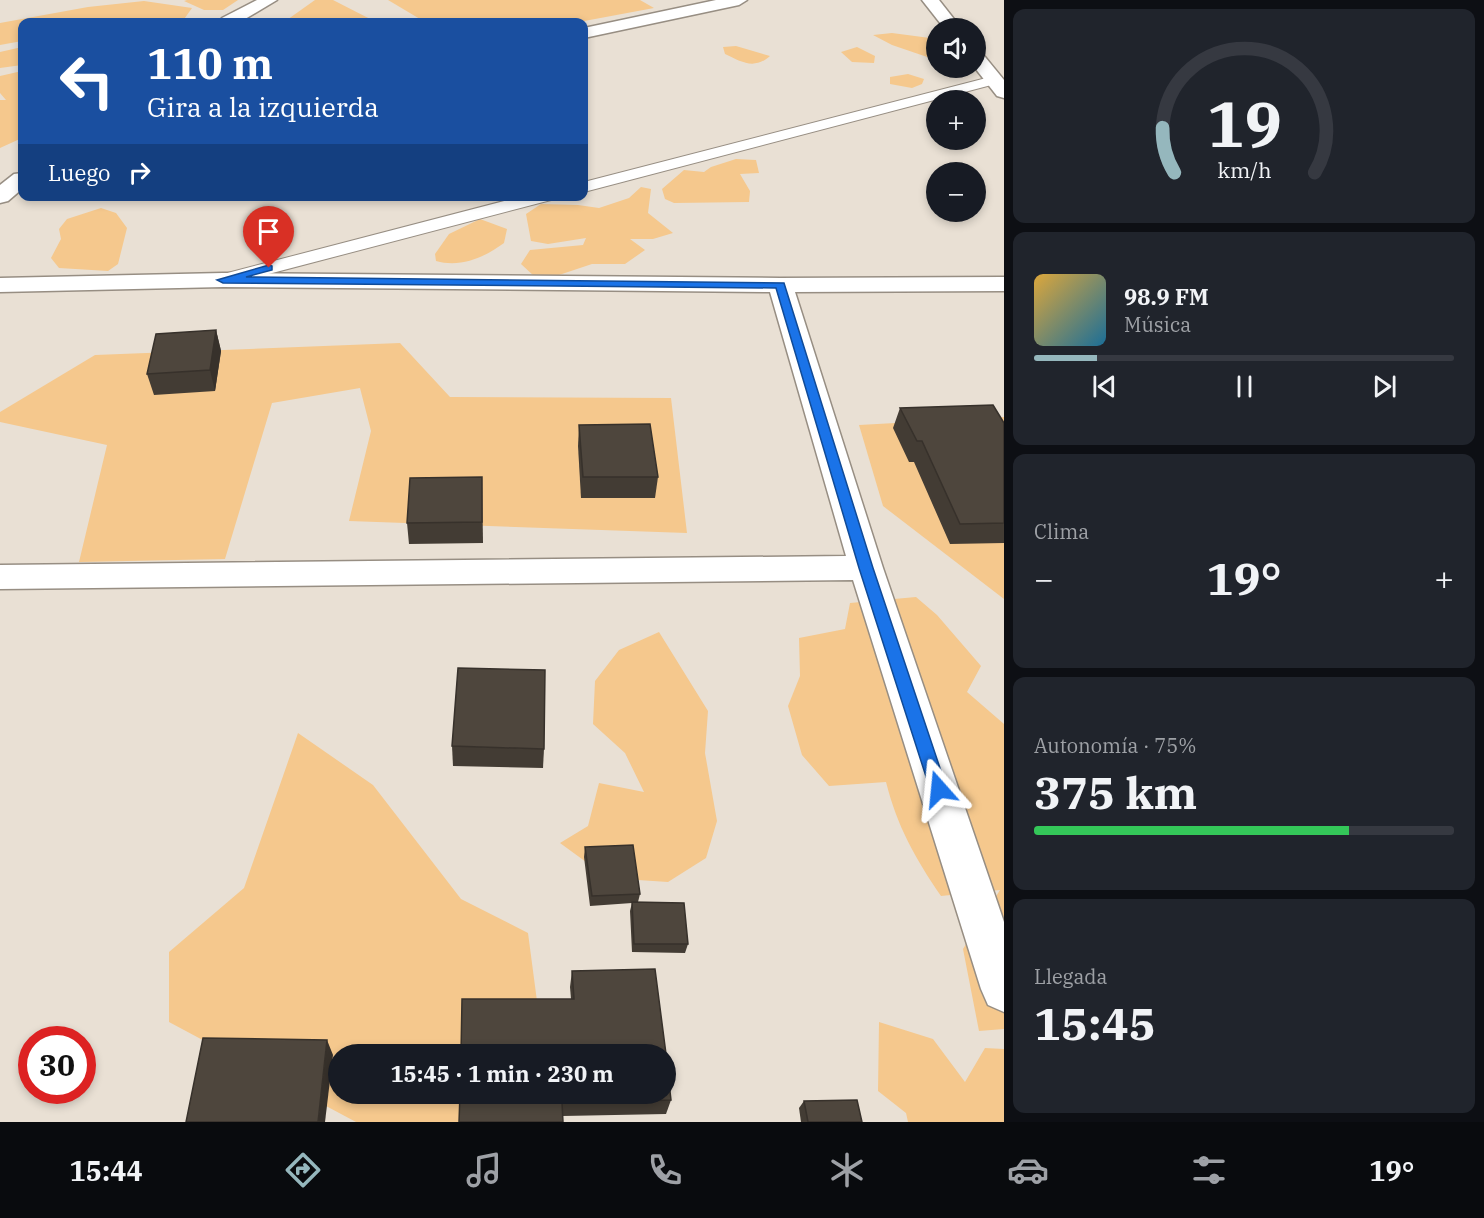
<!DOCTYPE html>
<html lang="es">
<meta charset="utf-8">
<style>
body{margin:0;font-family:"IBM Plex Serif",serif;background:#20242c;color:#f1f3f6;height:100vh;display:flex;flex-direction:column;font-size:22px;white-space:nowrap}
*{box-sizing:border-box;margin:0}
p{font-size:20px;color:#9ea1a6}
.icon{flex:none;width:33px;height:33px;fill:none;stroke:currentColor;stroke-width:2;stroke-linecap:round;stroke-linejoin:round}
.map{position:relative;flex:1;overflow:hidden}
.details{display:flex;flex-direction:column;gap:9px;padding:9px;background:#0d0f14;width:480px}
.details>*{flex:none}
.banner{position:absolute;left:18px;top:18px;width:570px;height:183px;border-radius:12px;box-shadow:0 3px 9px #0003;background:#1a4fa0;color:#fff;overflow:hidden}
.controls{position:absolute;left:926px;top:18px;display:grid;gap:12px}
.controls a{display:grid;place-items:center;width:60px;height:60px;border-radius:50%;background:#171b24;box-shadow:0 3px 9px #0003;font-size:30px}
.speed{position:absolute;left:18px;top:1026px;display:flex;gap:12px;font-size:30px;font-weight:700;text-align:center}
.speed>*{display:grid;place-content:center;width:78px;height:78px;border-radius:50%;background:#171b24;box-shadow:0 3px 9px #0003;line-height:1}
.speed .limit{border:9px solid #d22;background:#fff;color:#111}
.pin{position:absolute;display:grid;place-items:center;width:51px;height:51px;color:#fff;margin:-62px -26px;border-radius:50% 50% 50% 0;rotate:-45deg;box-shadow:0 0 6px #0007}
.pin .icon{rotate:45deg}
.me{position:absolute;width:66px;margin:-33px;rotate:342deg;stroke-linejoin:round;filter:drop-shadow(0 0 4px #0008)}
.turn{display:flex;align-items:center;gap:21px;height:126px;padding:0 30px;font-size:27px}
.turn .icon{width:78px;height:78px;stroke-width:2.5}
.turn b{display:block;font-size:42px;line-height:51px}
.then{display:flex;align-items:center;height:57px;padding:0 30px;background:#0003;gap:12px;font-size:22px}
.big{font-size:45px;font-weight:800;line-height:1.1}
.details .widget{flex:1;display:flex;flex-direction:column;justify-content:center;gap:9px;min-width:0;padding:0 21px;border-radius:12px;background:#20242c}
.details .dial{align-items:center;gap:0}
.dial svg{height:156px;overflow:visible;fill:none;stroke:#363941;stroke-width:7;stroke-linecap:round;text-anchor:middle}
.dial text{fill:#f1f3f6;stroke:none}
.song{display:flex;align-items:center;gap:18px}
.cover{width:72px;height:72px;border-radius:9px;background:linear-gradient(135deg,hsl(40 70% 55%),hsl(200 70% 35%))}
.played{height:6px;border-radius:3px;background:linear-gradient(90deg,#95b7bd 15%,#363941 15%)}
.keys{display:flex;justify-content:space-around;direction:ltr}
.heat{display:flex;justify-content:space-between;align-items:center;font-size:33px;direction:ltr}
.charge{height:9px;border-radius:4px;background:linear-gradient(90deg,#34c759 75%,#363941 0)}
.trip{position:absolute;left:328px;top:1044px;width:348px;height:60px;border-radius:30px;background:#171b24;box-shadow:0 3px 9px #0003;font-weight:800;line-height:60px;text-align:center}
.tabs{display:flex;height:96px;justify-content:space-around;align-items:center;background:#090b0e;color:#9ea1a6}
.tabs .icon{width:42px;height:42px}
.tabs .selected{color:#95b7bd}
.tabs b{font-size:27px;color:#f1f3f6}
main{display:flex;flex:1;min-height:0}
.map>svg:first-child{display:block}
.green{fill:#f5c88d}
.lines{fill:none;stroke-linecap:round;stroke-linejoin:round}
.service-casing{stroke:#978e83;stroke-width:2}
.minor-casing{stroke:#978e83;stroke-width:3}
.service{fill:#fff;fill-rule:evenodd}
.minor{fill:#fff;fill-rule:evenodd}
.wall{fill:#433c34}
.shaded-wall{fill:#37312b}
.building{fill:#4e463d;stroke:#37312b;stroke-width:1.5}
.route{fill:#1a73e8;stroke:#114b97;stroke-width:1.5}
</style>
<main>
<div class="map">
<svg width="1004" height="1122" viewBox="0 0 1004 1122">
<rect width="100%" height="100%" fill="#e9e0d4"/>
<g class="green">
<polygon points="187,0 238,0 223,10 204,10 184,1"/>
<polygon points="315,0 333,0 376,22 284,22"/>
<polygon points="388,0 640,0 654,8 579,22 425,22"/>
<polygon points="144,1 192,8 182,22 22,22 22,41 0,45 0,23 88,7"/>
<polygon points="892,33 930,38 936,42 936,60 892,45 873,35"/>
<path d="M736 46 770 56C754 70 742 62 725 54L723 47Z"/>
<polygon points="22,47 22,65 0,68 0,52"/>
<polygon points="857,47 875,56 874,63 852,62 841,52"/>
<polygon points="22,71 22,138 0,148 0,100 6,100 0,93 0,76"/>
<polygon points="908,74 924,79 922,84 912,88 890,84 890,77"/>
<polygon points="736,159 756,160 759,173 740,174 750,191 749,202 674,203 665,199 662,189 684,170 704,172 711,167"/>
<polygon points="641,187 651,189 648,213 673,233 653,239 630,239 645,250 625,264 592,264 553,277 534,276 521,264 530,250 583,245 586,238 548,244 531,241 526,214 541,204 578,205 599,208 629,198"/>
<polygon points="101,208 116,213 127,228 118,264 108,271 59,268 51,258 61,239 59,229 67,219"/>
<path d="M480 219 507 229 504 243C485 257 461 268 436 261L435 254 449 234Z"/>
<polygon points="400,343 450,397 671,398 687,533 349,521 371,431 360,388 272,403 225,559 79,562 107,445 0,422 0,412 95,355"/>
<polygon points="1004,417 1004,599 883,506 859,425"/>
<path d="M916 597 937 615 981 666 967 692 1004 724V1029L979 1031 963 949 1000 890 941 896C915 858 897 826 886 782L829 786 802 755 788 706 800 676 799 638 845 629 850 603Z"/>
<polygon points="659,632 708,711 705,753 717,821 706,858 668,882 608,878 560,843 588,826 599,783 644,792 625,753 593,724 595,681 619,650"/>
<polygon points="298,733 373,785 461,899 528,933 544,1054 339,1054 339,1094 550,1094 554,1122 356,1122 169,1022 169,952 244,888"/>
<polygon points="879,1022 933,1039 965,1082 985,1048 1004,1049 1004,1122 908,1122 906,1113 878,1091"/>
</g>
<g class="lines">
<defs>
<g id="service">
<polygon points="994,76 1001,80 999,83 584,192 584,182"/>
<polygon points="523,196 553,196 551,200 223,286 216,284 213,280 216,276"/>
</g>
<g id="minor">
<polygon points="257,0 277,0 240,22 220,22 222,18"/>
<polygon points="716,0 747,0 739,5 584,38 584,28"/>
<polygon points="922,0 939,0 961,28 944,28"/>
<polygon points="975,51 981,52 1004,80 1004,98 997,96 975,68"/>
<polygon points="22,173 22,189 8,201 0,203 0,185 14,174"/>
<polygon points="223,273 780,278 1004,277 1004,291 795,292 883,568 1004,922 1004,1012 988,1005 981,989 853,580 0,589 0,565 846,556 770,292 223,287 0,292 0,278"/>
</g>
</defs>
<use href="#service" class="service-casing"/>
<use href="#minor" class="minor-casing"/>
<use href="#service" class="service"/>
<use href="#minor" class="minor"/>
</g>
<g class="wall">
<polygon points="216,330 221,351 215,391 154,395 147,374"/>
<polygon points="900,408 1004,423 1004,543 950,544 914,462 909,462 893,428"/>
<polygon points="579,425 658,477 655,498 581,498 578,446"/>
<polygon points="482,477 483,543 409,544 407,523"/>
<polygon points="452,746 544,749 543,768 453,766"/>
<polygon points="585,847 640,894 638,902 688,944 685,953 632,952 630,911 632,903 590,906 584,857"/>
<polygon points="572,971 666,1054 571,999 570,987"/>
<polygon points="460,1094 671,1100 666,1114 563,1116"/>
<polygon points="804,1101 862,1122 801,1122 799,1108"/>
</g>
<g class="shaded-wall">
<polygon points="216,330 221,351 215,391 210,370"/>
<polygon points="327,1040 333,1055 325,1122 318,1122"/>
</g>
<g class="building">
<polygon points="216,330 210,370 147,374 156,334"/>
<polygon points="993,405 1004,423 1004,523 960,524 922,441 917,441 900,408"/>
<polygon points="650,424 658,477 583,477 579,425"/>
<polygon points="482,477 482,522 407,523 410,478"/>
<polygon points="458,668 545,670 544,749 452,746"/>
<polygon points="633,845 640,894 592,896 585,847"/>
<polygon points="632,902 684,903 688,944 634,944"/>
<polygon points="655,969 666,1054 461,1054 462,999 574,999 572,971"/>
<polygon points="203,1038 327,1040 318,1122 186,1122"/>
<polygon points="666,1057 671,1100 562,1103 563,1122 459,1122 460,1094 666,1094"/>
<polygon points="857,1100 862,1122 808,1122 804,1101"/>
</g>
<polygon class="route" points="269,265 272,266 272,270 246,277 784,283 873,568 947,789 944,795 939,797 933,795 930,789 859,568 776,288 223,283 217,280"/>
</svg>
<div class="controls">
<a><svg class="icon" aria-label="sound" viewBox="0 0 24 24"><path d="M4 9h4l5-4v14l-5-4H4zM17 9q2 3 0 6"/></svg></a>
<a>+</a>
<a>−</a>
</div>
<div class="speed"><div class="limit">30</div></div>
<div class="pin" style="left:269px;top:268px;background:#d93025"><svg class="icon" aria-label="arrive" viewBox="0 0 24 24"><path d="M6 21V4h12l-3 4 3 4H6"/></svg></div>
<svg class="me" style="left:939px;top:789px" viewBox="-20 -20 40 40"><path d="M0-17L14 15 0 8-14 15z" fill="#1a73e8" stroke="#fff" stroke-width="4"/></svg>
<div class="trip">15:45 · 1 min · 230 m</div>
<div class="banner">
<div class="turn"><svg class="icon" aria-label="left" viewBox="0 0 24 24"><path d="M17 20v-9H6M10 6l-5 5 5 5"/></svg><div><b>110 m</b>Gira a la izquierda</div></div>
<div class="then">Luego<svg class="icon" aria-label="right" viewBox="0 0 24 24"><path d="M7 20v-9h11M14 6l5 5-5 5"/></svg></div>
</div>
</div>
<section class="details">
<div class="widget dial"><svg viewBox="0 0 100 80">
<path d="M14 69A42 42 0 1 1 86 69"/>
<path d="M14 69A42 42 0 0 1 8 46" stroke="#95b7bd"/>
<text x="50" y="56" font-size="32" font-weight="700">19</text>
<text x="50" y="72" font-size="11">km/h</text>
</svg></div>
<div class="widget">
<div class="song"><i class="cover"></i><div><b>98.9 FM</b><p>Música</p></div></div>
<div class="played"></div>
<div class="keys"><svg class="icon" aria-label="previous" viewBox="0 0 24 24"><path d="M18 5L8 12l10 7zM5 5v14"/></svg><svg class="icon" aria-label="pause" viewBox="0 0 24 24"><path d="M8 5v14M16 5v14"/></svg><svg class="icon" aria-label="next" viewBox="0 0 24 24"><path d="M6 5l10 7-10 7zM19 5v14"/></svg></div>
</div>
<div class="widget"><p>Clima</p>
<div class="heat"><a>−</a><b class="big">19°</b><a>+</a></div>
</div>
<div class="widget"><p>Autonomía · 75%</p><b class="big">375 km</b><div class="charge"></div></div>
<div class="widget"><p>Llegada</p><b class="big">15:45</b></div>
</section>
</main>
<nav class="tabs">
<b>15:44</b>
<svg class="icon selected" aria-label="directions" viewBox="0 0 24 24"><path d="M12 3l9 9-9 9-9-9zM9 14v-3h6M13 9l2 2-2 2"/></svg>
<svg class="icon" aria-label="music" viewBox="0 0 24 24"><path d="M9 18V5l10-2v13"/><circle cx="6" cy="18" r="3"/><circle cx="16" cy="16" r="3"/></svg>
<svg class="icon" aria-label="phone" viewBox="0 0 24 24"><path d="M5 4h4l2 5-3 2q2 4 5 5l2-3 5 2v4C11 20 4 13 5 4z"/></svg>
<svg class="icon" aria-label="climate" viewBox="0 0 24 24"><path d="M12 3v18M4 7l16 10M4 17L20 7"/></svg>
<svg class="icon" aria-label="car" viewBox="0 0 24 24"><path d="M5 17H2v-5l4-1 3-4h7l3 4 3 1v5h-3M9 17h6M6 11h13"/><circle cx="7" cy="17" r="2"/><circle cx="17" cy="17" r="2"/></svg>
<svg class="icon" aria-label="filters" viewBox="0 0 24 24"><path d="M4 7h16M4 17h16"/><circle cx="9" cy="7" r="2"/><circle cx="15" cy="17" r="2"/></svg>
<b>19°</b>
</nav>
